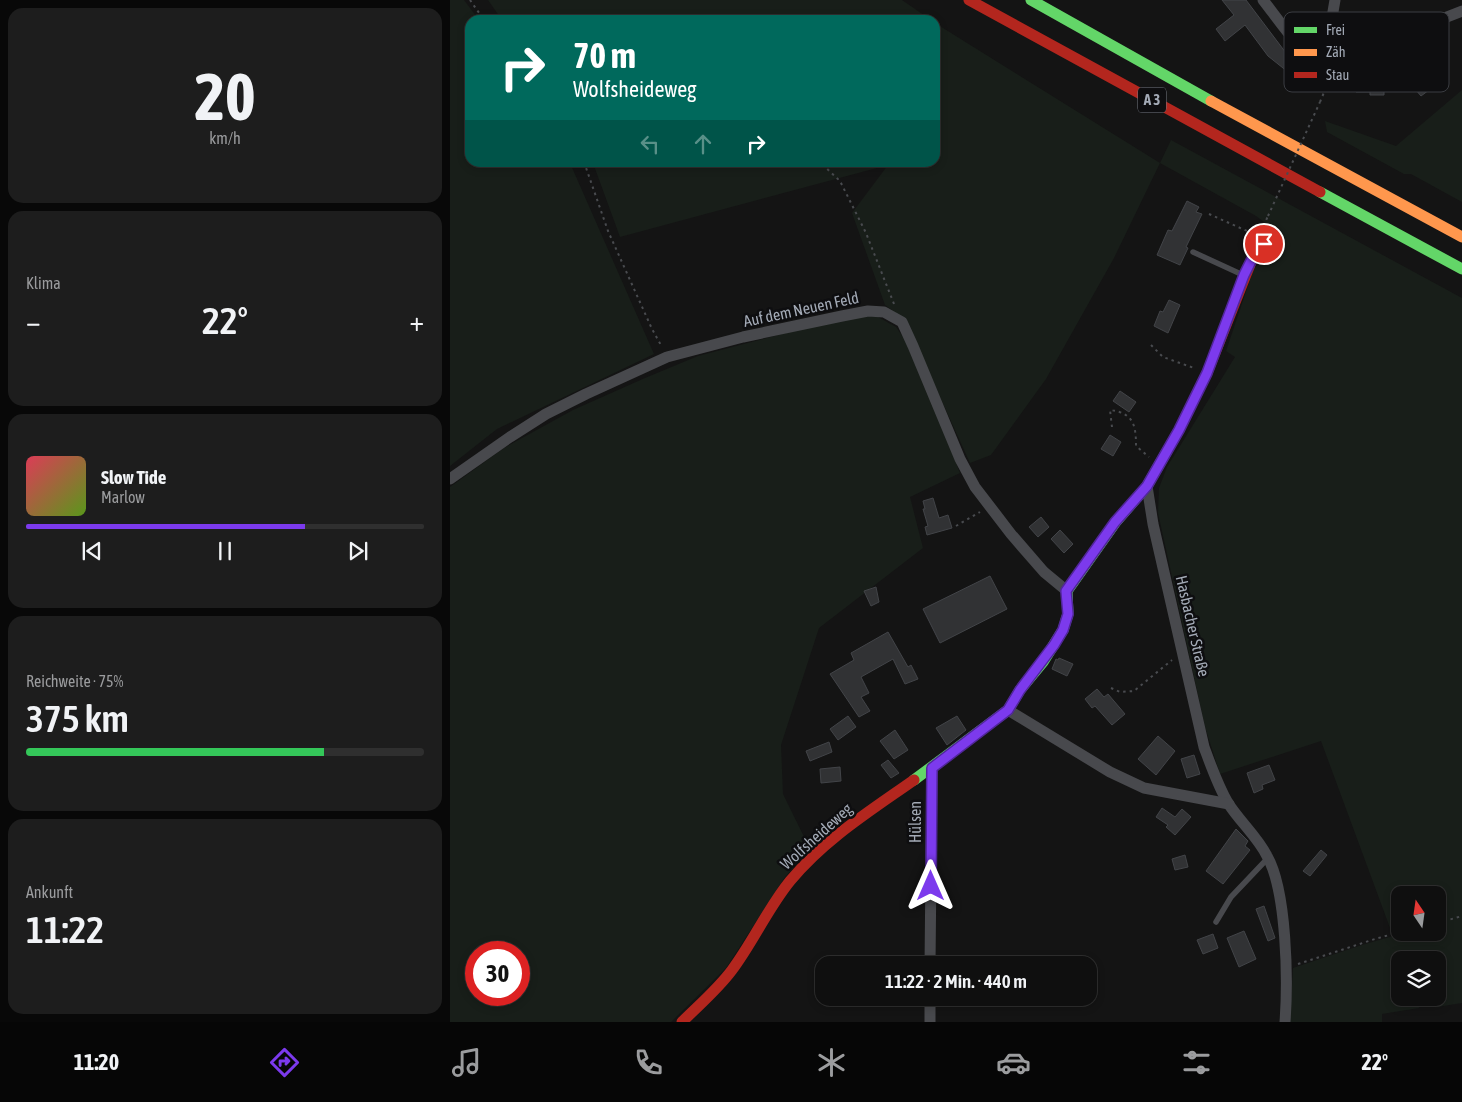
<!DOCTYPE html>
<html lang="de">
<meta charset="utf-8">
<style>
body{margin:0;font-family:"Asap Condensed",sans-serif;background:#1d1d1d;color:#f1f3f6;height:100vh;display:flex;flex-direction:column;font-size:19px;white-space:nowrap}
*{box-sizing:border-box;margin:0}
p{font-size:16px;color:#9b9c9e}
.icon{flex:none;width:28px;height:28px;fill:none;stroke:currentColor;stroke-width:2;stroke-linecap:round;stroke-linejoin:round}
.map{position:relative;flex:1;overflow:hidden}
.sheet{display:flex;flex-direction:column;gap:8px;padding:8px;background:#080808;width:450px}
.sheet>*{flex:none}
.banner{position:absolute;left:15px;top:15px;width:475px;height:152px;border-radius:15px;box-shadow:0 2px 8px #0003,0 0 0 1px #2f2f2f;background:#00695c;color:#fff;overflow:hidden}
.needle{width:32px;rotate:347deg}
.tools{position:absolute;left:941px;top:886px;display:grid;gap:10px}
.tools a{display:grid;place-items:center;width:55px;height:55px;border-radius:10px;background:#0f0f0f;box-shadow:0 2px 8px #0003,0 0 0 1px #2f2f2f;font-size:25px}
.speed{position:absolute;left:15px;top:941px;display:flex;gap:10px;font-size:25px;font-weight:700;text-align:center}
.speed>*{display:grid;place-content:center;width:65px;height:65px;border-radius:50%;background:#0f0f0f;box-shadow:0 2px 8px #0003,0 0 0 1px #2f2f2f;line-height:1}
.speed .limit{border:8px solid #d22;background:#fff;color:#111}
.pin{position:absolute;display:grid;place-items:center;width:42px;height:42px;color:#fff;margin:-21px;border:2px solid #fff;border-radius:50%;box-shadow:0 1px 5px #0007}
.me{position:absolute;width:55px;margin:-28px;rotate:0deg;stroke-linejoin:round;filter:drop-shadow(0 0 4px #0008)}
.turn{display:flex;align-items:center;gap:18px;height:105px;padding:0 25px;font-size:22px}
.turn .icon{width:65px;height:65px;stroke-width:2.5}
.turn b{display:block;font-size:35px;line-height:42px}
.lanes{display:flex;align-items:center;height:48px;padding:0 25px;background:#0003;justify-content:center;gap:25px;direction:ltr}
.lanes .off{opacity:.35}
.big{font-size:38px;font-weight:600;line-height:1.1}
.sheet .widget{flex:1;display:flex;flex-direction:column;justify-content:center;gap:8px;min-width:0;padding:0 18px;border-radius:15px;background:#1d1d1d}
.sheet .dial{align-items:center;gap:0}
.dial b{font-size:65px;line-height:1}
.song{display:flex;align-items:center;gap:15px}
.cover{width:60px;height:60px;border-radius:8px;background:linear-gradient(135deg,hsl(350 70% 55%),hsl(90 70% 35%))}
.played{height:5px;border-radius:2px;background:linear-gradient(90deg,#7c3aed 70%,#2f2f2f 70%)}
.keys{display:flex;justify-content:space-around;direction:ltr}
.heat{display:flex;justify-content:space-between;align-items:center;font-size:28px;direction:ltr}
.charge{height:8px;border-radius:4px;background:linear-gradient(90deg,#34c759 75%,#2f2f2f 0)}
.trip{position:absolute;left:365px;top:956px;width:282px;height:50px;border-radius:15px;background:#0f0f0f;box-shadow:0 2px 8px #0003,0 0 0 1px #2f2f2f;font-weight:600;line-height:50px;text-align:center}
.menu{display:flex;height:80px;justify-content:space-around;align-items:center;background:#060606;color:#9b9c9e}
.menu .icon{width:35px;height:35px}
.menu .selected{color:#7c3aed}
.menu b{font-size:22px;color:#f1f3f6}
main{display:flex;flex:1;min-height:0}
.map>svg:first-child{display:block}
.green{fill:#181e19;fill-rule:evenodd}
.building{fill:#313234;stroke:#424448}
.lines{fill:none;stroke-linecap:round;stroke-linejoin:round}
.path{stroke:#494b4f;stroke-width:2;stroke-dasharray:2.5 4;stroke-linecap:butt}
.lane{stroke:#48494d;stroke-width:5.5}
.street{stroke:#48494d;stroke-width:11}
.fast{stroke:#63d668;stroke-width:11}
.slow{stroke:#ff974d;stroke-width:11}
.jam{stroke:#b3261e;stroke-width:11}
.path-bridge{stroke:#494b4f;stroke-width:2;stroke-dasharray:2.5 4;stroke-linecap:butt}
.route-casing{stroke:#51269a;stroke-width:12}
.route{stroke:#7c3aed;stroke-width:9}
.labels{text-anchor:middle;stroke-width:5;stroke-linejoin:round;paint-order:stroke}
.shield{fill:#0e0e10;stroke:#767b84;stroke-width:1}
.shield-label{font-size:15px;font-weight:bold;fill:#a3aab6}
.street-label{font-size:16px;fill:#a3aab6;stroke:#0e0e10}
.key{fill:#0e0e10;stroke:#3b3d42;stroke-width:1}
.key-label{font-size:14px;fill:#a3aab6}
</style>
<main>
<section class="sheet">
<div class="widget dial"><b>20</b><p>km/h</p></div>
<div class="widget"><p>Klima</p>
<div class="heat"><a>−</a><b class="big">22°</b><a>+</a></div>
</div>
<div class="widget">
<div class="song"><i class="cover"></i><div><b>Slow Tide</b><p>Marlow</p></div></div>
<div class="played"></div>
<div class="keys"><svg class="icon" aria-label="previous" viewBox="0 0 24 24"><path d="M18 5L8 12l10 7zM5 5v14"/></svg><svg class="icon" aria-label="pause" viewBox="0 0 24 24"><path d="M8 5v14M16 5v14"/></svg><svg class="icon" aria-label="next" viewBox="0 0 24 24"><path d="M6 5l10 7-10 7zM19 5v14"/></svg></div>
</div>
<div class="widget"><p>Reichweite · 75%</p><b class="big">375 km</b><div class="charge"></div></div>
<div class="widget"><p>Ankunft</p><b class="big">11:22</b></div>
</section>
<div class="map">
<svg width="1012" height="1022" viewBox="0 0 1012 1022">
<rect width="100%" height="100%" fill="#141414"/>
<g class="green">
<polygon points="0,0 14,0 29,20 20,20 20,162 120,163 204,354 47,429 0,466"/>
<polygon points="38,0 452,0 481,20 52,20"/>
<path d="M485 23 710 163 721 140 1012 298V1003L987 1007 984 998H988V960H950V998H967L969 1008 932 1014V1022H840L843 968 912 945 943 936 871 741 770 774 755 727 708 513 709 488 717 467 785 357 776 351 804 268 823 254 829 233 806 216 710 163 664 258 596 379 541 455 520 463 459 329 450 316 435 305 402 213 438 165 170 237 143 163 485 162ZM950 895H988V932H950Z"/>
<polygon points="1012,90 1012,202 961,174 954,174 877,132 875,121 946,146"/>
<path d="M413 316 428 317 446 327 460 347 510 473 460 497 473 548 369 628 331 745 333 794 360 849 335 877 276 968 221 1022H0V487L54 448 123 410 195 378 248 356 386 320ZM26 952H69V995H26Z"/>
</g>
<g class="building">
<polygon points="772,0 796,0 836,53 838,51 850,62 846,68 860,79 854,87 837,74 838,72 818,56 795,25 775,41 766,29 784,15"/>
<polygon points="971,73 983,87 971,96 960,83"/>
<polygon points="906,77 920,77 920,84 934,84 934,95 920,95 920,92 906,92"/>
<polygon points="737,201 749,207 746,212 752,214 736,247 738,248 730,265 707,255 718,230 722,231"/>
<polygon points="719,300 730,305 718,333 704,326 710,311 713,312"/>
<polygon points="670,391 686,402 679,412 663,401"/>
<polygon points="660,435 671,442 663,456 651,449"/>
<polygon points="483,498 489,518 498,515 502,528 477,535 475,527 478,526 473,509 475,509 473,501"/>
<polygon points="591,517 599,527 588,537 579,527"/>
<polygon points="610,530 623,544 614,553 601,539"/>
<polygon points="540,576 557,609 490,643 473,609"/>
<polygon points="426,587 429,602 421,606 414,591"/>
<polygon points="438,632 458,667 461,665 468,679 455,684 443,659 411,677 419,693 411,697 420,711 409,717 380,674 404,660 401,653"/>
<polygon points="609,658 623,664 617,676 602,669 606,659 608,660"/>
<polygon points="647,689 654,697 658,694 675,714 662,725 645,706 642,708 635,699"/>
<polygon points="398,716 406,727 388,740 380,729"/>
<polygon points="507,716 516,730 497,745 486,728"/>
<polygon points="445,730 458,750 444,759 430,741"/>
<polygon points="708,736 725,751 706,775 688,759"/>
<polygon points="379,742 382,752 360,761 356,751"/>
<polygon points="744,755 750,774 737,778 731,759"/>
<polygon points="438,760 449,773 441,778 431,765"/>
<polygon points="819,765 825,780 812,785 813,789 804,793 797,773"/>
<polygon points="390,767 391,781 371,783 370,769"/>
<polygon points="712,808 725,817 732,809 741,817 725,835 716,827 718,825 706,817"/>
<polygon points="786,829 798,841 795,846 800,850 773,884 756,871"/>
<polygon points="871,850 877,855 860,876 853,871"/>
<polygon points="735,855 738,867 725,870 722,859"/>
<polygon points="814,906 825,938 818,941 806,909"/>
<polygon points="794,931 806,959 789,967 777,938"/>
<polygon points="763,934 768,948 753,954 747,940"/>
</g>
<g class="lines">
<g class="path">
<polyline points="20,0 34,20"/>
<polyline points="870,102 875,90"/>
<polyline points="134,162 158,231 202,329 212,347"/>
<polyline points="334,162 355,165 372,164 390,181 416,233 444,304"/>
<polyline points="759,214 797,231 804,236"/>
<polyline points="814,232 813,227 818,216"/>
<polyline points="701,345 713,357 744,368"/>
<path d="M662 427 660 410C683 413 686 424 686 446L699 457"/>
<polyline points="506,526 530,512"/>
<polyline points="661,688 670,692 684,691 722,660"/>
<polyline points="988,923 1012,916"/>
<polyline points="848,964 925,939 950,932"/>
</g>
<g class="lane">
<polyline points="743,252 793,275"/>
<polyline points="766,922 781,897 818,858"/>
</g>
<g class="street">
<path d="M813 0C829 20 850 54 874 64"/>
<polyline points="875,60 892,57 925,45 1012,11"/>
<polyline points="877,79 874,64 885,0"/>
<polyline points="0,479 60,437 96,414 136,394 217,357 293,337 392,316 418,311 434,312 452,322 463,346 510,459 525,487 561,534 594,572 617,591"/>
<path d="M697 486 703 524 754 747C761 766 768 786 778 803 790 822 807 836 817 856 837 891 838 981 835 1022"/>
<polyline points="558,710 660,772 694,788 779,804"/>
<polyline points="480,965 482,768"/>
<polyline points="480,1022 480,998"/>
</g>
<g class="fast">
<polyline points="581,0 761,101"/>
<polyline points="870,192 1012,269"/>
<polyline points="464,780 558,710 570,690 593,662 613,630 618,614 617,591 665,523 697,486 717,451"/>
</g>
<polyline class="slow" points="761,101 1012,237"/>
<g class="jam">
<polyline points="519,0 870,192"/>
<polyline points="717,451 729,430 757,373 803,257 814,244"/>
<path d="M232 1022C249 1005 268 989 282 970 303 942 318 908 340 881 375 839 420 811 464 780"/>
</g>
<polyline class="path-bridge" points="818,216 870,102"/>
</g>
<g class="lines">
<defs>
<polyline id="route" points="481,886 482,768 558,710 570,690 604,645 613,630 618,614 616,591 665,522 697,486 729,430 757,373 794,275 803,257 814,244"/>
</defs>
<use href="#route" class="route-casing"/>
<use href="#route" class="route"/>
</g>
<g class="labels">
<rect class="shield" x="688" y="87.5" width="28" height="25" rx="4"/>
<g class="shield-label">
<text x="702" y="105">A 3</text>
</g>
<g class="street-label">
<text transform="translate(351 309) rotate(-12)" y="6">Auf dem Neuen Feld</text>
<text transform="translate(743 626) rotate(77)" y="6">Hasbacher Straße</text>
<text transform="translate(465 822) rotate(-90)" y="6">Hülsen</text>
<text transform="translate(366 836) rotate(-42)" y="6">Wolfsheideweg</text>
</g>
</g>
<rect x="834" y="12" width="165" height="80" rx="8" class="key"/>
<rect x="844" y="27" width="23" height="6" fill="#63d668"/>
<rect x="844" y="49" width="23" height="7" fill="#ff974d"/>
<rect x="844" y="72" width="23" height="6" fill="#b3261e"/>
<g class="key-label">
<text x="876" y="35">Frei</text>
<text x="876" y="57">Zäh</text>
<text x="876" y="80">Stau</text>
</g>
</svg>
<div class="tools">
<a><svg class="needle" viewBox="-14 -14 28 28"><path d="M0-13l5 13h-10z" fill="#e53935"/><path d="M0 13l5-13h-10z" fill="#9b9c9e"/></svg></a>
<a><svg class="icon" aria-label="layers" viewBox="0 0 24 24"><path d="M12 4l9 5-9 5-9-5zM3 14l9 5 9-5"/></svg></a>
</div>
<div class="speed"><div class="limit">30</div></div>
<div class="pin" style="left:814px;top:244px;background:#d93025"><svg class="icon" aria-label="arrive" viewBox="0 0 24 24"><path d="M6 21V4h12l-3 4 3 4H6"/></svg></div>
<svg class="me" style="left:481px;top:886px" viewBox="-20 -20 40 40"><path d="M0-17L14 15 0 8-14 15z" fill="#7c3aed" stroke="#fff" stroke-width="4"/></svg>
<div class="trip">11:22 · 2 Min. · 440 m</div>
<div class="banner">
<div class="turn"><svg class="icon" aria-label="right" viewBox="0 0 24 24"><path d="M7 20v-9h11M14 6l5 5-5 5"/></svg><div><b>70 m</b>Wolfsheideweg</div></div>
<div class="lanes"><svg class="icon off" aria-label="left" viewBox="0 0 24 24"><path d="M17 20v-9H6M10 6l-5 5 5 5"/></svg><svg class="icon off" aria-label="ahead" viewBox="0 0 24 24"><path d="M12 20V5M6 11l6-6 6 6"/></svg><svg class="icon" aria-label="right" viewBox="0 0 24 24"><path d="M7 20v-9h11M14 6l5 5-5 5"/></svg></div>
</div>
</div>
</main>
<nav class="menu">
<b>11:20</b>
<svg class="icon selected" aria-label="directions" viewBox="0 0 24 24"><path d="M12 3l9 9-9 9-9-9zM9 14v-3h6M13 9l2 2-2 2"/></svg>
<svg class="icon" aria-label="music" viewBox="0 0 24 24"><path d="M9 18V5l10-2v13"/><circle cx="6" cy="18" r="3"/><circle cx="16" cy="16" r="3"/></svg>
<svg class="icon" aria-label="phone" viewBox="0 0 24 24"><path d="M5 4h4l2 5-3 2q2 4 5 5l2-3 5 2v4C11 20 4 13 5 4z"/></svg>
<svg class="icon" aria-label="climate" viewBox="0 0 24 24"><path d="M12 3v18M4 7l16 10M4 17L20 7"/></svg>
<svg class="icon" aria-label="car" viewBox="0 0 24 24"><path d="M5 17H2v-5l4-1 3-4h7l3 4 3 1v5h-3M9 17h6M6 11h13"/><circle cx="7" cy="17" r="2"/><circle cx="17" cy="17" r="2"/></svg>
<svg class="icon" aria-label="filters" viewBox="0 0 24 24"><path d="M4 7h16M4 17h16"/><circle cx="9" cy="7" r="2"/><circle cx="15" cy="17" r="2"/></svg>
<b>22°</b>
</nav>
